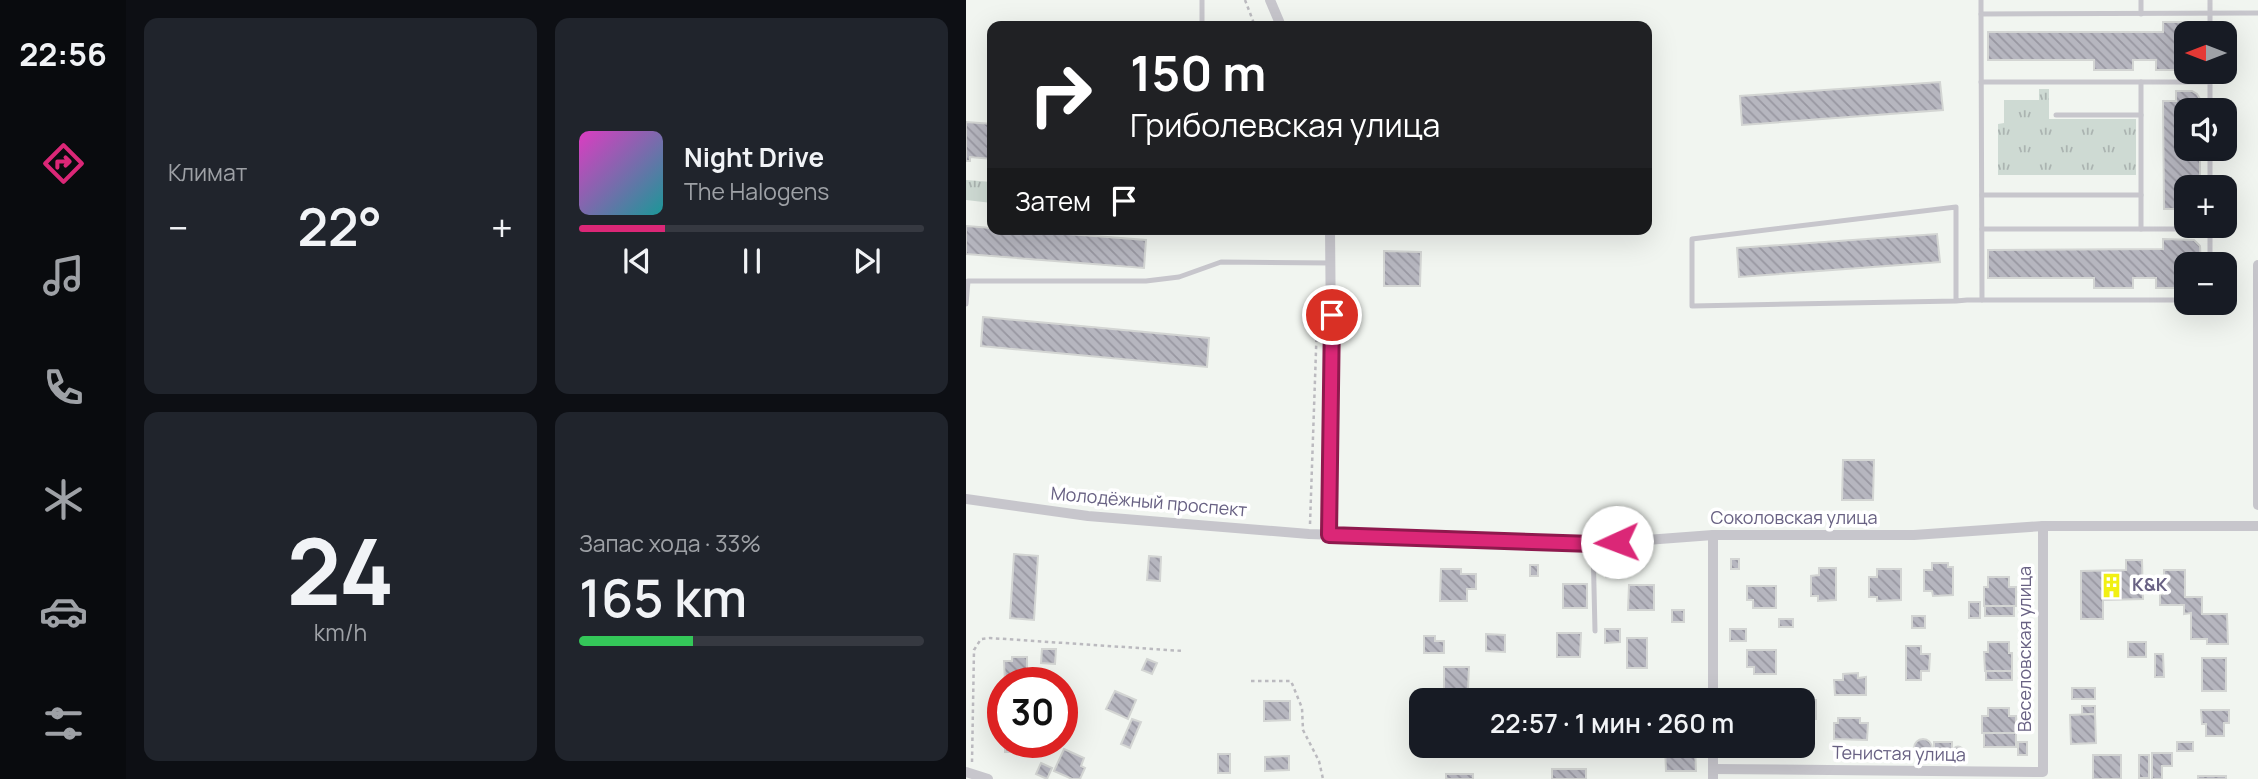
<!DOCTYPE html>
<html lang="ru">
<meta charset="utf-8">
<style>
body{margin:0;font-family:Manrope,sans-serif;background:#20242c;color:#f1f3f6;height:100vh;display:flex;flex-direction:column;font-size:26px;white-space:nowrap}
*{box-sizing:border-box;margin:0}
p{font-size:23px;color:#9ea1a6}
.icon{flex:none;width:38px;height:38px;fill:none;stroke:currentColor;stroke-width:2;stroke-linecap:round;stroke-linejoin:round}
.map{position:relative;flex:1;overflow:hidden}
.sheet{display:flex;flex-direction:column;gap:18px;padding:18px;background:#0d0f14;width:840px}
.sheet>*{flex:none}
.guide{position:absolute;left:21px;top:21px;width:665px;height:214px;border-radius:14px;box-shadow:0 7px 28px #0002;background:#202124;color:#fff;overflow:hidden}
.needle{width:46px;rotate:270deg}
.buttons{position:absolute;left:1208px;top:21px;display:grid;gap:14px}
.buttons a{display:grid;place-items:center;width:63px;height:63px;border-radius:14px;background:#171b24;box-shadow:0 7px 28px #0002;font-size:35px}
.speed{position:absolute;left:21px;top:667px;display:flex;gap:14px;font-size:35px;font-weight:700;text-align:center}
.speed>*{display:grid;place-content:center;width:91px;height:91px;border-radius:50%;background:#171b24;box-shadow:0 7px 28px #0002;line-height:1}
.speed .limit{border:10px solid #d22;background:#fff;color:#111}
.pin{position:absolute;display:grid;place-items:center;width:60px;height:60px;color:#fff;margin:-30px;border:4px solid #fff;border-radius:50%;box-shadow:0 2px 7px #0007}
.me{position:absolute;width:77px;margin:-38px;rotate:268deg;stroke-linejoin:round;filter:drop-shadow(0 0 5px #0008)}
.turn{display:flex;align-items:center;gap:24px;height:147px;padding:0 28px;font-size:32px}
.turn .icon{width:91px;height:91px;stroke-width:2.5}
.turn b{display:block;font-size:49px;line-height:60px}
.then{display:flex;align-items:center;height:66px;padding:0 28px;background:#0003;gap:14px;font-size:26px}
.big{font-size:52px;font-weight:600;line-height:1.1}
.sheet .widget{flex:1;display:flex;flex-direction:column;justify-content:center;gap:10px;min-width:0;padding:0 24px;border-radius:14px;background:#20242c}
.sheet .dial{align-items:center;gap:0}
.dial b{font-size:91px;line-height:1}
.song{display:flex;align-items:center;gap:21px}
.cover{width:84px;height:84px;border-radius:10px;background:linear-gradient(135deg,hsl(310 70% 55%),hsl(180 70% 35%))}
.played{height:7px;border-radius:4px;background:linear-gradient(90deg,#db2777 25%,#363941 25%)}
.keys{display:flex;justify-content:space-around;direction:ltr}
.heat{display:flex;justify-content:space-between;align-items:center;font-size:38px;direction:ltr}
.charge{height:10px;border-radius:5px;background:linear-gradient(90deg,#34c759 33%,#363941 0)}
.sheet .tiles{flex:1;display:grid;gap:18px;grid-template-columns:repeat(2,1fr)}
.trip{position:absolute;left:443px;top:688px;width:406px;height:70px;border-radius:14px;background:#171b24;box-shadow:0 7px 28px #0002;font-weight:600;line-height:70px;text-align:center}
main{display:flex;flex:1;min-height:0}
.menu{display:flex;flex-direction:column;width:126px;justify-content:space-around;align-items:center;background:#090b0e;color:#9ea1a6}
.menu .icon{width:49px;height:49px}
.menu .current{color:#db2777}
.menu b{font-size:32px;color:#f1f3f6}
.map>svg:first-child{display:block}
.park{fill:url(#park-tufts)}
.building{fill:url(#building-back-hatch);stroke:#d3d5d3;stroke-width:2}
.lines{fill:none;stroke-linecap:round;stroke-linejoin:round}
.path{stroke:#bbbabf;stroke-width:2.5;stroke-dasharray:3.5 3.5;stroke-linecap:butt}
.lane{stroke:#c7c6cc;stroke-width:5}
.street{stroke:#c7c6cc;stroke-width:10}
.route-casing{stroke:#8e194d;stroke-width:18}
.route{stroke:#db2777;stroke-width:12}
.labels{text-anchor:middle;stroke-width:7;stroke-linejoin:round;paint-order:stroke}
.street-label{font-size:18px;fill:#686183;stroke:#fff}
.poi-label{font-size:18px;font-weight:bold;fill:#686183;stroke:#fff;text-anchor:start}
</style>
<main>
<nav class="menu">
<b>22:56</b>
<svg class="icon current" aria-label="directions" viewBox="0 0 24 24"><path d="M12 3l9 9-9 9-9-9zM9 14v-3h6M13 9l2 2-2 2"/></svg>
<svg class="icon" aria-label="music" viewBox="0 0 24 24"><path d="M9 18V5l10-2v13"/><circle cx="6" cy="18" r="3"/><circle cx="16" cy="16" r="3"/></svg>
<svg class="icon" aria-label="phone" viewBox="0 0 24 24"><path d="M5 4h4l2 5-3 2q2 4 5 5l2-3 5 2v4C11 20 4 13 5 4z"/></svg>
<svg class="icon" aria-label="climate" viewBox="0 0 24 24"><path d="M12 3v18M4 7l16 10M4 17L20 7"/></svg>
<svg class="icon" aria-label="car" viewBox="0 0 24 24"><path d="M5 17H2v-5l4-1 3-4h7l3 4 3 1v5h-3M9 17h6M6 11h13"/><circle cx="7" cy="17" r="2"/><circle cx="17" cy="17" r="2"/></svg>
<svg class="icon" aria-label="filters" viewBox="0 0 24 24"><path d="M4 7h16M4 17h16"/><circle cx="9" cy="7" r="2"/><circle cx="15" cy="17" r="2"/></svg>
</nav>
<section class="sheet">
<div class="tiles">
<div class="widget"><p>Климат</p>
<div class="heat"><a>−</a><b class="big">22°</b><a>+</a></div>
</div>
<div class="widget">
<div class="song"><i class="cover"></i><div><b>Night Drive</b><p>The Halogens</p></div></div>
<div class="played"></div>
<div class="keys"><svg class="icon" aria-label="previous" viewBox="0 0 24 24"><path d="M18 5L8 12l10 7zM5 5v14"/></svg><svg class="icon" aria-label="pause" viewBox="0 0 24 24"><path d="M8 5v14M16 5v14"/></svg><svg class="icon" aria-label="next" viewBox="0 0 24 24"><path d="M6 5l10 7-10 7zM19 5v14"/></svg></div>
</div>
<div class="widget dial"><b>24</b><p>km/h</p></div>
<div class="widget"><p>Запас хода · 33%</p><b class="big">165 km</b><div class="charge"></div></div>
</div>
</section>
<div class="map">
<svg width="1292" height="779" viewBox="0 0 1292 779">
<defs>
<pattern id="park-tufts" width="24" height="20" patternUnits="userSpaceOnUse" patternTransform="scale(1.75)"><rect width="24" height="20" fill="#cedad3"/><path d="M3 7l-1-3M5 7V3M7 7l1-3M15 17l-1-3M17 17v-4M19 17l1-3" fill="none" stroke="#abb4b1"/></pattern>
<pattern id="building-back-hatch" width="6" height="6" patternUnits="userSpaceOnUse" patternTransform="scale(1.75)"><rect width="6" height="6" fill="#b6b6bf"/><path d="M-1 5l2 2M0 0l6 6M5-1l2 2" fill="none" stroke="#9897a1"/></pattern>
</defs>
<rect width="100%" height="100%" fill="#f1f5f0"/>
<g class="park">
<polygon points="1073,89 1083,89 1083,119 1170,119 1170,175 1032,175 1032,124 1038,123 1038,100 1073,100"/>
<polygon points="0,180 26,182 26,203 0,200"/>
</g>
<g class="building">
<polygon points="1197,22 1228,22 1234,28 1235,33 1220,33 1220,70 1190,70 1190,60 1167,60 1167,70 1128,70 1128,60 1022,60 1022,32 1197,32"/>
<polygon points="974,82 977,110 776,125 774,96"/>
<polygon points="1210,91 1226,91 1231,94 1234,99 1234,110 1220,110 1220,149 1234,149 1234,187 1220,187 1220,219 1210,219 1210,209 1198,209 1197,101 1210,101"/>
<polygon points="0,122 26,124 26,159 4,157 4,161 0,161"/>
<polygon points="0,226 180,240 178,268 0,254"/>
<polygon points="971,234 974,262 773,277 771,248"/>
<polygon points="1197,239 1228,240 1234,246 1235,264 1220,264 1220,288 1190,288 1190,278 1167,278 1167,288 1128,288 1128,278 1022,278 1022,250 1197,249"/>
<polygon points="418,251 455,252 454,286 418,286"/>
<polygon points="17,317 243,338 241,367 15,346"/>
<polygon points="877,460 908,460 907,500 876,500"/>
<polygon points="48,554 72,556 68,620 44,618"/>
<polygon points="183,556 195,557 194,581 181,580"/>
<rect x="765" y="559" width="8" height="10"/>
<polygon points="1160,560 1176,560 1177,599 1137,600 1137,619 1115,619 1115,571 1160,570"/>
<polygon points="640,563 657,564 656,577 640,577"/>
<polygon points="966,563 982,563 982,567 987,567 987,595 967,596 966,591 958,591 958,570 966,570"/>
<rect x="564" y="565" width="8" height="11"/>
<polygon points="853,568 870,568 870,600 852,601 852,596 845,596 845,576 853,575"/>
<polygon points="475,569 495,569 495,574 510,574 510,589 501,589 501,601 474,601"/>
<polygon points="911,569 935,569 935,600 911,601 911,597 903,597 903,577 911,577"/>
<polygon points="1198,570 1219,570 1219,597 1236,597 1236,614 1261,614 1262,644 1241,644 1241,639 1225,639 1225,613 1218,614 1218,605 1194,605 1194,594 1198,594"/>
<polygon points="1022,577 1043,577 1043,587 1050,587 1050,606 1018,606 1018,587 1022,587"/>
<polygon points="1057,578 1064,578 1065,590 1058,590"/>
<rect x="597" y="584" width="24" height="24"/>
<polygon points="663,585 688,585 688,610 662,610"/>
<polygon points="781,586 810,586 810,608 787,608 787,600 781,600"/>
<rect x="1003" y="602" width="11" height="16"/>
<rect x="1019" y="606" width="29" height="10"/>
<rect x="706" y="610" width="12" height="12"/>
<rect x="946" y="616" width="13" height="12"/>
<rect x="813" y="619" width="14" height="8"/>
<polygon points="639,629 654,629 654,642 639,643"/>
<rect x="764" y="629" width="16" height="12"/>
<polygon points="591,633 615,633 614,657 591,657"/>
<polygon points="520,634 539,635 539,652 520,651"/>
<polygon points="458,636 469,636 469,641 478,641 478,653 458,653"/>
<rect x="661" y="638" width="20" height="30"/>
<polygon points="1022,642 1043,642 1043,653 1046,653 1046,671 1019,671 1018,652 1022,652"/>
<rect x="1162" y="642" width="18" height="15"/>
<polygon points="940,646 955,646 955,654 964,654 963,671 955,671 955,680 940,680"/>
<polygon points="76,649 90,649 89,664 75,663"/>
<polygon points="781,650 810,650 810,674 788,674 788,667 781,667"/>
<polygon points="1189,654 1197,654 1198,677 1189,677"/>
<polygon points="46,657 61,657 61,682 39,682 38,661 46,661"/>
<rect x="1236" y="658" width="24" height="33"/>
<polygon points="181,659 191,663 186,674 176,670"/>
<polygon points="478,667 503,667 502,689 478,689"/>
<rect x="1020" y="671" width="26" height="9"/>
<polygon points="892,673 892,678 900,677 900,695 869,695 868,680 877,680 877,674"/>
<rect x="1106" y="688" width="23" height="11"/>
<polygon points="149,691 170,700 162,719 140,709"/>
<rect x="843" y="700" width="7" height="19"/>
<polygon points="298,701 324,701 324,720 298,721"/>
<rect x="1116" y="706" width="13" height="8"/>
<polygon points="1022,708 1043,708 1043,716 1050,716 1050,733 1016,733 1016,716 1022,716"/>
<polygon points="1235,710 1263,710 1263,723 1258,723 1258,736 1240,736 1240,724 1236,724"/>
<polygon points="1129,714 1130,743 1105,744 1104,715"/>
<polygon points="872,718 894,718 894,723 902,723 901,740 868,739 868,723 872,723"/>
<polygon points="166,719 175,722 164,748 155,744"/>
<rect x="1018" y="733" width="32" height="14"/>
<circle cx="957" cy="748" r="9"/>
<rect x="39" y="742" width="21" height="10"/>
<polygon points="70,742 81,742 76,753 66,749"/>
<rect x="968" y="742" width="18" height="15"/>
<rect x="1052" y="742" width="9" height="13"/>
<rect x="1211" y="742" width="16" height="9"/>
<polygon points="699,746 729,746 730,771 700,771"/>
<circle cx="992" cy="752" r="5.5"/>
<polygon points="98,749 118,758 115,766 119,768 114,779 106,779 88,771"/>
<polygon points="1186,753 1206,753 1206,766 1196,766 1196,779 1186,779"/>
<rect x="252" y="754" width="12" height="19"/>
<rect x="1127" y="755" width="28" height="24"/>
<rect x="1173" y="755" width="10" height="23"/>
<polygon points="323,756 323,770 299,771 299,757"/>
<polygon points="75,763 86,768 81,779 70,774"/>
<rect x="586" y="769" width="34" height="10"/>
<rect x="480" y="774" width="27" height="5"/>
<rect x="1232" y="776" width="28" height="3"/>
</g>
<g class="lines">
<g class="path">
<polyline points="279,0 289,26"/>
<polyline points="339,229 352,232"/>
<polyline points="344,524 352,293"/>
<polyline points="285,681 325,681 336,708 337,730 353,761 357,779"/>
<polyline points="6,762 8,650 15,639 24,638 217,651"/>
</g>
<g class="lane">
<polyline points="236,0 236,26"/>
<polyline points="1015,0 1015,14 1292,13"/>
<polyline points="1175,0 1175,14"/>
<polyline points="1244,0 1244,33"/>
<polyline points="1015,14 1016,300"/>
<polyline points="1244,72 1244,110"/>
<polyline points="1015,82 1244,82"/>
<polyline points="1175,82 1175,229"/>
<polyline points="1090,115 1175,115"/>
<polyline points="1244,149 1244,187"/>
<polyline points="1016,195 1175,195"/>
<polyline points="1244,226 1244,264"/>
<polyline points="1016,229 1244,229"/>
<polyline points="990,301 990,207 726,239 726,306 990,301 1001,300 1220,300"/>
<polyline points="0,304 2,281 180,281 213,277 255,262 365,263"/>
<polyline points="627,544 629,631"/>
</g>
<g class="street">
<polyline points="304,0 315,26"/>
<polyline points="1292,265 1292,505"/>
<polyline points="0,499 122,516 343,534 627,544 747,535 948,535 1077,526 1292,526"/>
<polyline points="364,535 366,444 364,229"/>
<polyline points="747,535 747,700"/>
<polyline points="747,769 1077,772 1077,526"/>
<polyline points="0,772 22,779"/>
<polyline points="747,779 747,746"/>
</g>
</g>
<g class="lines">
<defs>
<polyline id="route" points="366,315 363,535 627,544 651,542"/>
</defs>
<use href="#route" class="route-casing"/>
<use href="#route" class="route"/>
</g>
<defs>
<symbol id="building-bare" viewBox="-9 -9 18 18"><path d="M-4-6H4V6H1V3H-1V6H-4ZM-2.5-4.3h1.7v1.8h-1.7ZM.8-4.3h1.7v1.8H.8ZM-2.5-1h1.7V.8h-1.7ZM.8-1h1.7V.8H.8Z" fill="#f1f013" stroke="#fff" stroke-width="2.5" paint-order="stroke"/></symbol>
</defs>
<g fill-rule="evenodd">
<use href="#building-bare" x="1128" y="568" width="35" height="35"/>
</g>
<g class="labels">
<g class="street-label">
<text transform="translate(183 502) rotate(5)" y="6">Молодёжный проспект</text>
<text x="828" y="524">Соколовская улица</text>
<text transform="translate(1059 649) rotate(-90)" y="6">Веселовская улица</text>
<text transform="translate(933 754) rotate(1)" y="6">Тенистая улица</text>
</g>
<g class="poi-label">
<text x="1166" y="591">K&amp;K</text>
</g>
</g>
</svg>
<div class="buttons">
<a><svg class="needle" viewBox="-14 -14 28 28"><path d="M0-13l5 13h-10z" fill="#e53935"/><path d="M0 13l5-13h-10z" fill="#9ea1a6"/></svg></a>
<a><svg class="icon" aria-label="sound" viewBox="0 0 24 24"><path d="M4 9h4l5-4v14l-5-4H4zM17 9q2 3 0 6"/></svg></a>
<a>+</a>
<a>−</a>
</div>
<div class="speed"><div class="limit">30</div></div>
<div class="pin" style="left:366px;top:315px;background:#d93025"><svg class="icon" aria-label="arrive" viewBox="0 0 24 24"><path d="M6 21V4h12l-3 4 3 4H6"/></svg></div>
<svg class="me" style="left:651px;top:542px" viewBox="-20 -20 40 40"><circle r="19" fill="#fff"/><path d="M0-13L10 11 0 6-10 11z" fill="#db2777"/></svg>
<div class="trip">22:57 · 1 мин · 260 m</div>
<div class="guide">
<div class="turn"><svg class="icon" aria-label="right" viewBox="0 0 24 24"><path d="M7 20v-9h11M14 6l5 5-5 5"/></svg><div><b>150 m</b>Гриболевская улица</div></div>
<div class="then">Затем<svg class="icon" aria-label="arrive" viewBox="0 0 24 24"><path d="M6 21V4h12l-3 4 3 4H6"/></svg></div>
</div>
</div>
</main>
